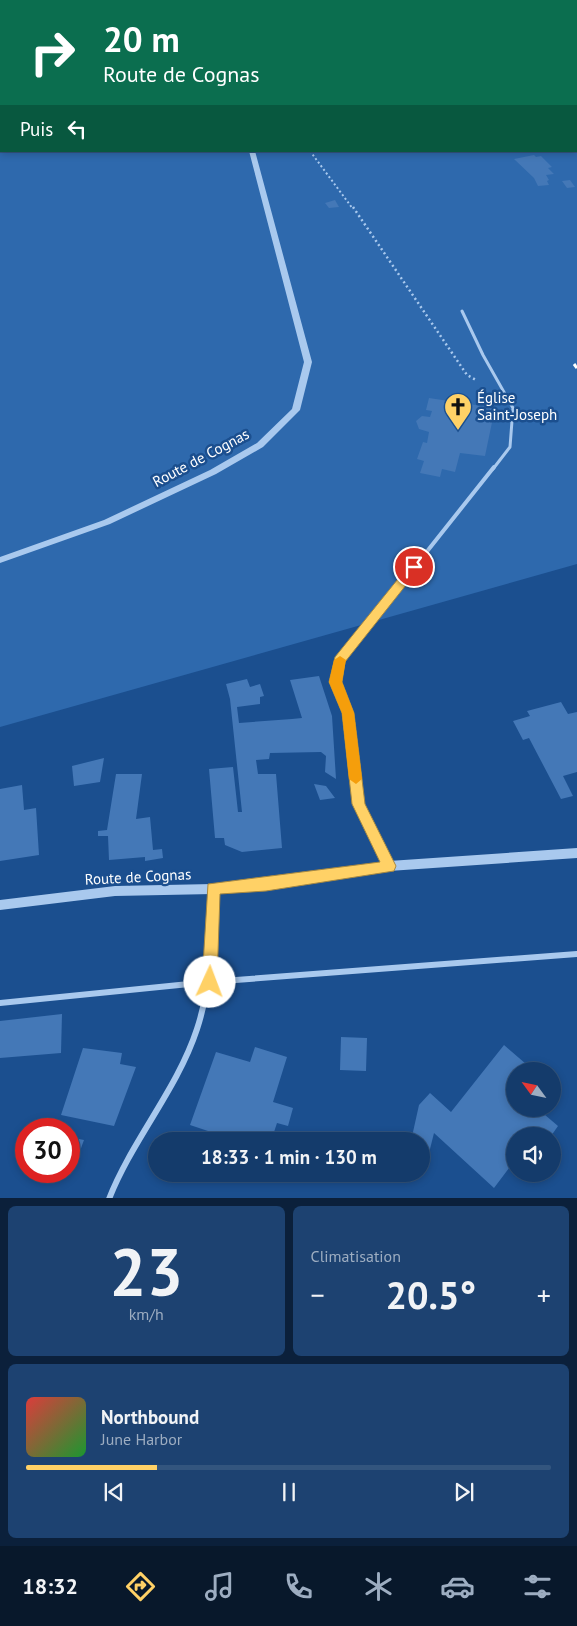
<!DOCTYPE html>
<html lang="fr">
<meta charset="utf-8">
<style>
body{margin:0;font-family:"PT Sans",sans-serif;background:#1d4271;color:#f1f3f6;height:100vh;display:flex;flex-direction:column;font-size:19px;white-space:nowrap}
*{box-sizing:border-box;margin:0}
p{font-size:16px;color:#9dadc1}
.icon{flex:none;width:28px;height:28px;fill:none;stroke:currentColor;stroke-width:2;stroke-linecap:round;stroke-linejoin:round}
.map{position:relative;height:1198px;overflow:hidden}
.details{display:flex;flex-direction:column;gap:8px;padding:8px;background:#0b203b;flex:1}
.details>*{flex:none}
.top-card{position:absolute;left:0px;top:0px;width:578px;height:152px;box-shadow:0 2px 8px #0003,0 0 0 1px #33557e;background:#0b6e4f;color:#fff;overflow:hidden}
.needle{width:32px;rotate:303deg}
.tools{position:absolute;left:506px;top:1062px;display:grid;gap:10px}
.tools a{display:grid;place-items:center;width:55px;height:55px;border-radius:50%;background:#143b6b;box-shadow:0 2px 8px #0003,0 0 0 1px #33557e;font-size:25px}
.speed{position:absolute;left:15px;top:1118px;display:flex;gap:10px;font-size:25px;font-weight:700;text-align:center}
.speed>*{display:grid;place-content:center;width:65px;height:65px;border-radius:50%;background:#143b6b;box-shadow:0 2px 8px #0003,0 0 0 1px #33557e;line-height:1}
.speed .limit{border:8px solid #d22;background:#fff;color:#111}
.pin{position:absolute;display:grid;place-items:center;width:42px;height:42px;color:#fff;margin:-21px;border:2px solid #fff;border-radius:50%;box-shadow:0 1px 5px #0007}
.me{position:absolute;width:55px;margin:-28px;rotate:2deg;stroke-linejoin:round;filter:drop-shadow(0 0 4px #0008)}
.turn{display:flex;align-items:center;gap:18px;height:105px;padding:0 20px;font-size:22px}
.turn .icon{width:65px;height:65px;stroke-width:2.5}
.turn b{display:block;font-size:35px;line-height:42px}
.then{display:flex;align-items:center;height:48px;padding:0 20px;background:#0003;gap:10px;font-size:19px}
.big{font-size:38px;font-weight:700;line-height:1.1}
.details .widget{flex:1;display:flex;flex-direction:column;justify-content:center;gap:8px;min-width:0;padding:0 18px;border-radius:8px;background:#1d4271}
.details .dial{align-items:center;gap:0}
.dial b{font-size:65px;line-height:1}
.song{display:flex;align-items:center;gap:15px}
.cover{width:60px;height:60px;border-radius:8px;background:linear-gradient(135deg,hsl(0 70% 55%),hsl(130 70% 35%))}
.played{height:5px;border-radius:2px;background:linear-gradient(90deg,#ffd166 25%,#33557e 25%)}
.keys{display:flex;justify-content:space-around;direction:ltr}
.heat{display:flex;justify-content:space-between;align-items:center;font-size:28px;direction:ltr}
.details .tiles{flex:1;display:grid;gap:8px;grid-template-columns:1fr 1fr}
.widget:last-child{grid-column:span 2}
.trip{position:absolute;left:148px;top:1132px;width:282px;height:50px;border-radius:25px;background:#143b6b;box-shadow:0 2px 8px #0003,0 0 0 1px #33557e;font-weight:700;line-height:50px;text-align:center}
.tabs{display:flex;height:80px;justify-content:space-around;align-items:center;background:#08182b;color:#9dadc1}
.tabs .icon{width:35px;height:35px}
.tabs .active{color:#ffd166}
.tabs b{font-size:22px;color:#f1f3f6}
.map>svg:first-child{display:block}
.green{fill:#2e69ad;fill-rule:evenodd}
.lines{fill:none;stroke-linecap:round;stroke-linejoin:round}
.river{fill:#3c6290;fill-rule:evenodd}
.building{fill:#4478b7}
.path-far1{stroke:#a9c9ee;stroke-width:2;stroke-dasharray:2 2.5;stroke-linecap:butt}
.path{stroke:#a9c9ee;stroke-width:2.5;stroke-dasharray:2 3;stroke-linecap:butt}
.service-far2{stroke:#a9c9ee;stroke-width:3}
.service-far1{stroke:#a9c9ee;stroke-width:4}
.service{stroke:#a9c9ee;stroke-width:5}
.minor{stroke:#a9c9ee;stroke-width:6}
.tertiary{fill:#a9c9ee;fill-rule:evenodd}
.primary{fill:#f0f6ff;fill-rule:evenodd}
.rail{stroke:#fff;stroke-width:3;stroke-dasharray:7 3;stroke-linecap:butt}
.route{fill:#ffd166;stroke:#a68842}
.slow{fill:#f59e0b}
.labels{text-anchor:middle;stroke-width:5;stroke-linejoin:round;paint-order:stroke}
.poi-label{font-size:15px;fill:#fff;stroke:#1b4f8f;text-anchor:start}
.street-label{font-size:15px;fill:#fff;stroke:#1b4f8f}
</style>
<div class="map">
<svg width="577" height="1199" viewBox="0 0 577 1199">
<rect width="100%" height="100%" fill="#1b4f8f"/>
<path class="green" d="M0 0H577V564L0 727ZM1 1H576V151H1Z"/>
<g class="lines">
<g class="river">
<polygon points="469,0 504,0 505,1 470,1"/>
<rect x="576" y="27" width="1" height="22"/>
</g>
</g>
<g class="building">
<polygon points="534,155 536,157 541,156 552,167 548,168 554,174 546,175 549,180 547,181 549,185 538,186 534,178 514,159"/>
<polygon points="570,180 575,187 567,188 562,181"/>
<polygon points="335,200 339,207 329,208 325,203"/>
<polygon points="429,398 495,408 485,456 460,453 455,472 442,469 440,477 420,473 424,461 417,459 423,442 427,443 429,432 419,429 416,421 422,416 430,417 432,411 426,410"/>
<polygon points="319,676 332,716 336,779 325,772 326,756 321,752 270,753 269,759 256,760 258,774 276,774 282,848 242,852 225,845 224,838 215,838 209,769 233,767 238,812 242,812 230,699 226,684 247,679 250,687 260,684 264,696 260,697 260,704 237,707 239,723 292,719 302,718 290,680"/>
<polygon points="561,702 568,714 577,712 577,772 563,776 573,796 561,799 529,738 523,740 513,721 530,716 527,711"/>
<polygon points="104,758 100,782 74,786 72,766"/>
<polygon points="116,774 142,774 136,819 150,817 153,850 162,849 163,858 145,861 145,857 109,860 108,836 98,836 98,831 107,830"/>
<polygon points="314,784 326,786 335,798 320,800"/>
<polygon points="22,785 24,810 36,808 39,855 0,861 0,789"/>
<polygon points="62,1014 61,1053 0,1058 0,1021"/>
<polygon points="341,1037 367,1038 366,1071 340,1070"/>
<polygon points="504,1045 526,1064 521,1071 515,1071 515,1079 510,1085 515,1090 515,1109 538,1109 558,1126 551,1136 515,1136 515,1160 494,1188 434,1133 429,1153 421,1151 421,1141 411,1141 419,1105 430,1093 451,1112"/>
<polygon points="255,1047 287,1057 273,1102 293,1108 288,1126 277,1123 271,1141 221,1141 223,1136 190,1125 216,1052 250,1062"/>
<polygon points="83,1048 122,1053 120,1064 136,1067 114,1126 61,1115"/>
<polygon points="69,1137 84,1140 74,1167 69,1165"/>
</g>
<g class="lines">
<polyline class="path-far1" points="310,151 353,209"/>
<polyline class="path" points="353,207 467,375 476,380"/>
<polyline class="service-far2" points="462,311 483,355 513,408 510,447 493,469"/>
<polyline class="service-far1" points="358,793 348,713 335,681 340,661 494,467"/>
<polyline class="service" points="358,792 359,804 388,864"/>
<g class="minor">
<polyline points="0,1003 209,982 577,954"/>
<path d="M109 1199C132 1140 177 1090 197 1029 212 984 211 936 213 889"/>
</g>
<g class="tertiary">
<polygon points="0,23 1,24 1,28 0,27"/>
<polygon points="249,151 255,151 312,362 300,410 263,447 216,474 110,524 0,563 0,557 104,520 210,470 257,443 292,409 304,362"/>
<polygon points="577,848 577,858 389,871 266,889 213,894 115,896 0,910 0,900 115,886 213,884 266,879 389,861"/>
</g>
<g class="primary">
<polygon points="361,0 370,0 371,1 362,1"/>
<polygon points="377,0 387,0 388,1 378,1"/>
<rect x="576" y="96" width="1" height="5"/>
<rect x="576" y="108" width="1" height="4"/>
</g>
<polyline class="rail" points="574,364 577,368"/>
</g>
<polygon class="route" points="414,563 418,564 418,570 345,662 342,682 354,713 365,804 396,866 394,871 266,891 220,894 217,982 215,987 210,989 204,987 202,982 208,884 380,862 352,804 342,713 329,682 335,657 410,564"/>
<polygon class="slow" points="340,656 346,660 342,682 354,713 362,779 356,784 349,779 342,713 329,682 334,660"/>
<defs>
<symbol id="church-pin" viewBox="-11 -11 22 30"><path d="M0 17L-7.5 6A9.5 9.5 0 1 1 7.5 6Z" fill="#ffd166" stroke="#1b4f8f"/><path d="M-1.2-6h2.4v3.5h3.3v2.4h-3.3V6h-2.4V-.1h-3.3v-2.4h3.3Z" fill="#111"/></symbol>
</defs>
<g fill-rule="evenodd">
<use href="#church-pin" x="442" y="391" width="32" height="43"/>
</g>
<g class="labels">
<g class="poi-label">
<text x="477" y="403">Église<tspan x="477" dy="17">Saint-Joseph</tspan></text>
</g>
<g class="street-label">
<text transform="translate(201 458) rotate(-28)" y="5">Route de Cognas</text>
<text transform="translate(138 877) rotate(-3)" y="5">Route de Cognas</text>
</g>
</g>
</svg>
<div class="tools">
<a><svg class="needle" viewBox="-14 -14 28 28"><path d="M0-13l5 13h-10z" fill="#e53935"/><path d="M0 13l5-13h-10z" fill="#9dadc1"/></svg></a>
<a><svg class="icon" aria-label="sound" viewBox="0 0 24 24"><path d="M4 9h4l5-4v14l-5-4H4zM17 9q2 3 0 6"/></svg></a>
</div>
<div class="speed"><div class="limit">30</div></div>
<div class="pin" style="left:414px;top:567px;background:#d93025"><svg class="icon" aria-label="arrive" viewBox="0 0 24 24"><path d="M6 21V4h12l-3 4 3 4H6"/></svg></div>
<svg class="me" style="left:210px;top:982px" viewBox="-20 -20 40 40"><circle r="19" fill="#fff"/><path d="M0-13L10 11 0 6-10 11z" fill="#ffd166"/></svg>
<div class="trip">18:33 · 1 min · 130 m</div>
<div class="top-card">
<div class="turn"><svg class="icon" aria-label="right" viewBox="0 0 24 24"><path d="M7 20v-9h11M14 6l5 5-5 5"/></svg><div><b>20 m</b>Route de Cognas</div></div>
<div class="then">Puis<svg class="icon" aria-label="left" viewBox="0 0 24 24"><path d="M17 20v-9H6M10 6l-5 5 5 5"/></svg></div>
</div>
</div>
<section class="details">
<div class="tiles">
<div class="widget dial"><b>23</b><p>km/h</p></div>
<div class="widget"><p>Climatisation</p>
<div class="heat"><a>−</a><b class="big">20.5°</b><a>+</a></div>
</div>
<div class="widget">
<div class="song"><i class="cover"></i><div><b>Northbound</b><p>June Harbor</p></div></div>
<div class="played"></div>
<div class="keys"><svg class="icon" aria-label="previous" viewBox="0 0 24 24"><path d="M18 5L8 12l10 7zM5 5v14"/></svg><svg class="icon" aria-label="pause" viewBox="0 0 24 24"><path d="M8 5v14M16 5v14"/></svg><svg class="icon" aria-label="next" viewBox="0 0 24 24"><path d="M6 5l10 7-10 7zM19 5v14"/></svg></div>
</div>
</div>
</section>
<nav class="tabs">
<b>18:32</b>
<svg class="icon active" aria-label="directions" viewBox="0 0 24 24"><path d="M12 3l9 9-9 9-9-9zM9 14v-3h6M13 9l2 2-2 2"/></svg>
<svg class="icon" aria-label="music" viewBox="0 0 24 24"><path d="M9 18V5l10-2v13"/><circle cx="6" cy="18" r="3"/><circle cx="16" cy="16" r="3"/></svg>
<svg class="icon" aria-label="phone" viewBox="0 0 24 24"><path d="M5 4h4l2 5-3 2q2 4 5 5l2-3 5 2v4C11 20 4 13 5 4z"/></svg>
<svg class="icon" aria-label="climate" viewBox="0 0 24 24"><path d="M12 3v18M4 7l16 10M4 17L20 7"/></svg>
<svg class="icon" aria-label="car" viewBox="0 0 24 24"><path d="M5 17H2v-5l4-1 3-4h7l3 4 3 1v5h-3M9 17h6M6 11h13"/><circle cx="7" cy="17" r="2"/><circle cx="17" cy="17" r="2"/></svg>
<svg class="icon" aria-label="filters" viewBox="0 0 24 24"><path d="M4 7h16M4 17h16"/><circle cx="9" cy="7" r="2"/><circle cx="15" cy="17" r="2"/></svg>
</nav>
